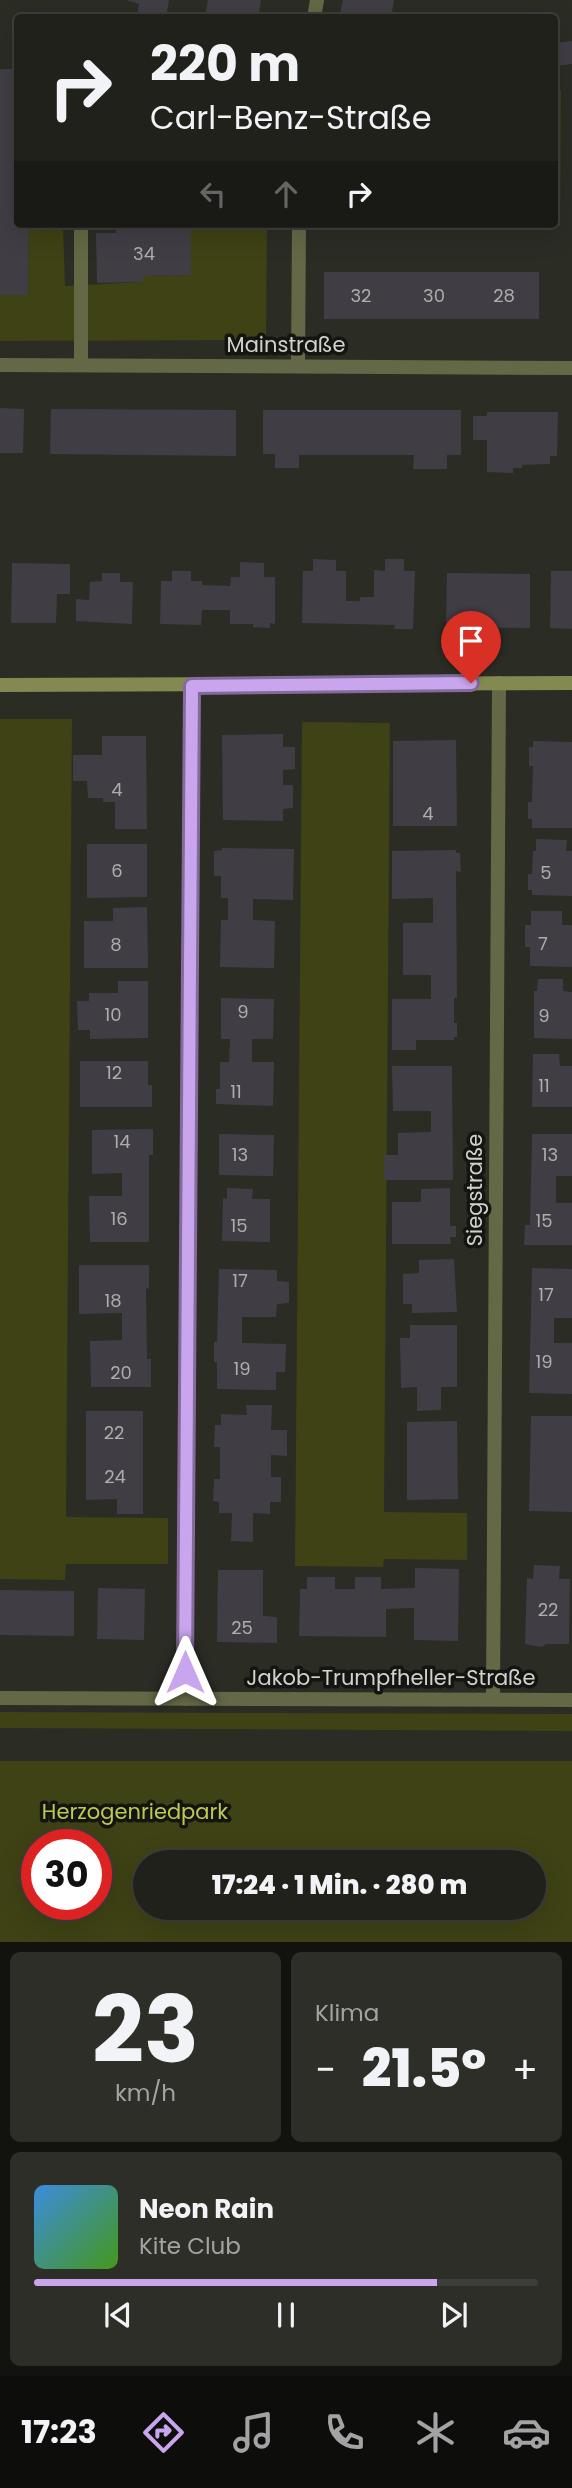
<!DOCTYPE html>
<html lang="de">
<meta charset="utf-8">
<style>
body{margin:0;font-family:Poppins,sans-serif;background:#2d2e28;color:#f1f3f6;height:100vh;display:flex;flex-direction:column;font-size:26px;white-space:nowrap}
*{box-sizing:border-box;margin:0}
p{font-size:23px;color:#a2a3a3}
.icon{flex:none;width:38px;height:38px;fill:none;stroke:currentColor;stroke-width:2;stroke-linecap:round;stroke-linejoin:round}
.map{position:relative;height:1942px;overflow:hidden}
.drawer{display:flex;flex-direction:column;gap:10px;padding:10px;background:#12120f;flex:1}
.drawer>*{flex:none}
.top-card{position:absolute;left:14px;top:14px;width:544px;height:214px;border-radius:7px;box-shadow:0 7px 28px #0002,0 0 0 2px #3d3e3a;background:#20211b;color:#f1f3f6;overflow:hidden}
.speed{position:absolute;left:21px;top:1829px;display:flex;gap:14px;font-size:35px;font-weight:700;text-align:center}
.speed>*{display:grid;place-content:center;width:91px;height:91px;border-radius:50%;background:#20211b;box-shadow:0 7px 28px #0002,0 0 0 2px #3d3e3a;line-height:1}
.speed .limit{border:10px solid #d22;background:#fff;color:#111}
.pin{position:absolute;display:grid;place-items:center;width:60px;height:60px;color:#fff;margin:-72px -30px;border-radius:50% 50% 50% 0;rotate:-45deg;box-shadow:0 0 7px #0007}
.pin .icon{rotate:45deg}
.me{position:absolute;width:77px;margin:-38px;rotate:0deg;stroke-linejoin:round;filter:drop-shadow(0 0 5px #0008)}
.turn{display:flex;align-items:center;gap:24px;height:147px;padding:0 21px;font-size:32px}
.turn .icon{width:91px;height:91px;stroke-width:2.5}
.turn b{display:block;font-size:49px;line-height:60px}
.lanes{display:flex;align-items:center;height:66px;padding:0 21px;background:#0003;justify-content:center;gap:35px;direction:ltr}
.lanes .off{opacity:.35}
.big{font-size:52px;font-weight:800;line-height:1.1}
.drawer .tile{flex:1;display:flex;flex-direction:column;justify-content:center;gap:10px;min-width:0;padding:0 24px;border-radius:10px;background:#2d2e28}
.drawer .dial{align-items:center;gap:0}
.dial b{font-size:91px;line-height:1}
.song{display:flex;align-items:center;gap:21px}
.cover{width:84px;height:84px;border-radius:10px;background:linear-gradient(135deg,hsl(210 70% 55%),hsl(100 70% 35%))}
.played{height:7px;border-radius:4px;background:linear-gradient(90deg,#c9a5ee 80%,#3d3e3a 80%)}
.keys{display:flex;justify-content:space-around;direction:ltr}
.heat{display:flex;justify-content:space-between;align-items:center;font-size:38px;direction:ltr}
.drawer .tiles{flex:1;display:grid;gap:10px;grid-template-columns:1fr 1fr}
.tile:last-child{grid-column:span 2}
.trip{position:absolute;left:133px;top:1850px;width:413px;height:70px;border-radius:35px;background:#20211b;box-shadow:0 7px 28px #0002,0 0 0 2px #3d3e3a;font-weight:800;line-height:70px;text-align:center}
.tabs{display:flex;height:112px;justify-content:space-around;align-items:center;background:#0d0d0b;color:#a2a3a3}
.tabs .icon{width:49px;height:49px}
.tabs .active{color:#c9a5ee}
.tabs b{font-size:32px;color:#f1f3f6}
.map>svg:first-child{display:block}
.green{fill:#3e4214;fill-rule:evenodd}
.building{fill:#413d45}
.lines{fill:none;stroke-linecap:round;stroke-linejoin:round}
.lane{stroke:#646846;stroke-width:14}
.street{stroke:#646846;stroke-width:14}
.secondary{stroke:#848952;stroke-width:14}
.route-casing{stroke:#836b9b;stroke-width:18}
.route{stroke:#c9a5ee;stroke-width:12}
.labels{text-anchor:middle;stroke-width:7;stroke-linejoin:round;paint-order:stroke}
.number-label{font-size:18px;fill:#adadab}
.street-label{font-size:21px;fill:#d1d2cd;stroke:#141411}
.park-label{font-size:21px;fill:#bfc851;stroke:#141411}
</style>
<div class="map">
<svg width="572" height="1942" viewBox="0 0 572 1942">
<rect width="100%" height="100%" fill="#2b2c24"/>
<g class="green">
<polygon points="555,82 561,91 560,226 443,225 555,224"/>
<polygon points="29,224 63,224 65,286 142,282 143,276 191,275 191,224 267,224 266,340 0,341 0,295 28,295"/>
<polygon points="0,719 72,719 66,1517 168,1518 168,1564 66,1564 65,1580 0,1579"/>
<polygon points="302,722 390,723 384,1512 467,1513 467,1560 384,1559 383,1567 295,1566"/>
<polygon points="0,1712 572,1714 572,1731 0,1728"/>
<path d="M0 1761H572V1942H0ZM37 1844H96V1904H37ZM145 1862H534V1908H145Z"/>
</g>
<g class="building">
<polygon points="126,0 169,0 166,18 137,18 139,4"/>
<polygon points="208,0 261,0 258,18 205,18"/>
<polygon points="343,0 394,0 391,18 339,18"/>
<polygon points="572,41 572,64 555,66 555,43"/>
<polygon points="0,69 18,69 18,224 29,224 28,295 0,295"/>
<polygon points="116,224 191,224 191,275 143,276 143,282 97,283 96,233 116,233"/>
<rect x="324" y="272" width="215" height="47"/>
<polygon points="0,408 24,409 23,453 0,453"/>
<polygon points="51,409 236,410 236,456 50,454"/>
<polygon points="263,410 461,410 461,455 447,455 447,469 413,469 414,455 299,455 299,468 275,468 275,454 263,454"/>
<polygon points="487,412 558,412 557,456 550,456 550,464 522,465 522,468 513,468 513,473 487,472 487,440 473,440 473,416 487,416"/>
<polygon points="313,559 336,560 336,571 346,571 346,601 360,601 360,597 374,597 374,570 385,571 385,559 404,559 404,571 415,571 413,629 394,629 395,625 302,623 303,571 313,571"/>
<polygon points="240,562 264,563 264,577 275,577 275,624 270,623 270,628 253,627 253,624 230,624 230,610 202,610 201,625 160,624 161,581 172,581 172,571 191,571 191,581 202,581 202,585 230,586 231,577 240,577"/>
<polygon points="12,563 70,564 70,594 57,594 56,623 11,623"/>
<polygon points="551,571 572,571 572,629 550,628"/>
<polygon points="102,573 120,573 120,582 133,582 132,624 76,621 76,599 89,600 90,582 102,581"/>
<polygon points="447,573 530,574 530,628 446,627"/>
<polygon points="283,734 283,747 295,747 295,769 283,770 283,785 293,785 293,808 283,809 283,821 223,820 222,735"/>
<polygon points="102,736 146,736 147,829 115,829 115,802 103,802 103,798 88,798 87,781 73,781 73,755 102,755"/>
<polygon points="456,740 457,826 393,826 393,741"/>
<polygon points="533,741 572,742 572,828 532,828 532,819 528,819 528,802 532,802 533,766 529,766 529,747 533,747"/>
<polygon points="536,839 567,840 566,851 572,851 572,896 532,895 532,890 528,890 528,874 532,874 533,851 536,851"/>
<polygon points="87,844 147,844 147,897 87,898"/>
<polygon points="222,848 294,849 293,900 253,899 253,920 275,921 274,968 220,967 221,920 228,920 228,898 221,898 221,876 214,876 214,851 222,850"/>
<polygon points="456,850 456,853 460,853 461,872 456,871 457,998 454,998 454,1023 457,1023 457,1037 454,1037 454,1040 416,1040 416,1050 392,1050 392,999 431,999 431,975 403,975 403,923 433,923 433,898 392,899 392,851"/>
<polygon points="147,907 148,968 84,968 84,921 113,921 113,908"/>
<polygon points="531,911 562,911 562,925 572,925 572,967 530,966 530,947 525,947 525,925 531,925"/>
<polygon points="538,979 563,979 563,991 572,992 572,1039 534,1038 534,991 537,991"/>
<polygon points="118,981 148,981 148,1038 90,1039 90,1030 78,1030 77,1001 89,1001 89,993 118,993"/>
<polygon points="221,998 274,999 273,1039 252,1039 252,1062 274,1062 273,1106 216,1104 216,1089 220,1089 220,1062 229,1062 230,1039 221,1039"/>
<polygon points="533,1054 559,1054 560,1066 572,1066 572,1107 532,1107"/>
<polygon points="80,1061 148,1061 148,1085 152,1085 152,1107 80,1107"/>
<polygon points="392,1066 452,1066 453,1180 384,1180 384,1155 398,1155 398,1133 431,1132 431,1111 393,1111"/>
<polygon points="153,1129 153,1155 149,1155 149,1242 90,1242 89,1196 122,1196 122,1173 92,1174 92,1130"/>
<polygon points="219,1134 274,1135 273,1176 219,1175"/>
<polygon points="532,1134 572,1134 572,1176 556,1176 556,1203 572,1203 572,1245 524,1245 525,1225 530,1225"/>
<polygon points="227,1188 253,1189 252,1199 270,1199 270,1242 222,1241 223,1198 227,1199"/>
<polygon points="450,1188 450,1226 456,1226 456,1237 450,1237 451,1244 392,1244 392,1202 421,1202 421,1189"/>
<polygon points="454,1259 457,1312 412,1313 412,1304 403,1304 403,1274 419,1273 419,1260"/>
<polygon points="79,1265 149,1265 149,1288 146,1289 147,1359 151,1359 151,1387 91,1387 90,1341 122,1340 122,1313 79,1314"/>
<polygon points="532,1268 572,1269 572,1318 554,1318 554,1343 572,1343 572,1394 529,1393"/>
<polygon points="219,1269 277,1270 277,1281 289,1282 289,1303 277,1304 276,1317 242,1317 242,1343 286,1344 285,1372 276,1372 276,1390 217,1389 217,1362 214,1362 214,1342 217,1342"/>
<polygon points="410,1325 457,1325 457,1387 441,1387 441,1410 417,1411 417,1387 401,1388 400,1338 410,1338"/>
<polygon points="246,1405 272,1405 271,1430 287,1430 287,1456 271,1455 271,1477 281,1477 281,1502 270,1502 270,1514 253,1513 253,1542 231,1541 232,1513 219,1513 219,1502 213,1501 214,1479 220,1479 220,1447 214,1447 215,1425 221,1425 221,1414 247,1415"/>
<polygon points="86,1411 143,1411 143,1514 117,1514 117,1499 86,1500"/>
<polygon points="531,1416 572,1416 572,1512 529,1511"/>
<polygon points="457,1421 458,1499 407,1500 407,1422"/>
<polygon points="534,1565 560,1566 559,1579 570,1579 569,1644 547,1644 541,1647 525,1644 527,1578 533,1579"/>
<polygon points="415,1568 459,1569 458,1641 414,1640 414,1608 386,1609 386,1637 299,1636 300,1589 307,1589 307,1577 335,1577 335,1589 355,1589 355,1577 381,1577 381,1589 415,1588"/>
<polygon points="218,1570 263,1570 263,1616 277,1617 277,1643 217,1642"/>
<polygon points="98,1588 145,1589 144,1640 97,1639"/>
<polygon points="0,1590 74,1591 74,1636 0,1635"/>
</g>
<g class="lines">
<polyline class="lane" points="81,365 81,231"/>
<g class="street">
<polyline points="314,18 317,0"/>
<polyline points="0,365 572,368"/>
<polyline points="298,366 299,224"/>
<polyline points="0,1698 572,1700"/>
<polyline points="185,1699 192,686"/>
<polyline points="493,1699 499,683"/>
</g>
<polyline class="secondary" points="0,685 572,683"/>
</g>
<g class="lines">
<defs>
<polyline id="route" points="185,1672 192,686 471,683"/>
</defs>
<use href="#route" class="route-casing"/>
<use href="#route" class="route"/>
</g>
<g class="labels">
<g class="number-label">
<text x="144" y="260">34</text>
<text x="361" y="302">32</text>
<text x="434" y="302">30</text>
<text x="504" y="302">28</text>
<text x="117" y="796">4</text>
<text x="428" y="820">4</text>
<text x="117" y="877">6</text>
<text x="546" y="879">5</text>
<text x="543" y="950">7</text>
<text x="116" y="951">8</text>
<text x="243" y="1018">9</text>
<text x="113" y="1021">10</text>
<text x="544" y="1022">9</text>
<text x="114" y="1079">12</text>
<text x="544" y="1092">11</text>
<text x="236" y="1098">11</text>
<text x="122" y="1148">14</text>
<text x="240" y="1161">13</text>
<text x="550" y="1161">13</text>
<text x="119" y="1225">16</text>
<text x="544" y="1227">15</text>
<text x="239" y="1232">15</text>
<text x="240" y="1287">17</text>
<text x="546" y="1301">17</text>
<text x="113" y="1307">18</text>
<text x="544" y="1368">19</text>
<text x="242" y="1375">19</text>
<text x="121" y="1379">20</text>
<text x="114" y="1439">22</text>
<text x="115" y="1483">24</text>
<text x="548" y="1616">22</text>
<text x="242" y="1634">25</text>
</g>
<g class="street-label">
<text x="286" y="352">Mainstraße</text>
<text transform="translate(475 1190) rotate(-90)" y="7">Siegstraße</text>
<text x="391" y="1685">Jakob-Trumpfheller-Straße</text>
</g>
<g class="park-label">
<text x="135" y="1819">Herzogenriedpark</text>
</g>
</g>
</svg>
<div class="speed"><div class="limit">30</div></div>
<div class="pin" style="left:471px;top:683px;background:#d93025"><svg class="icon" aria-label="arrive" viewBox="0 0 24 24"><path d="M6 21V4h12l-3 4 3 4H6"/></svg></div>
<svg class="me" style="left:185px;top:1672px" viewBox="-20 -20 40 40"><path d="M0-17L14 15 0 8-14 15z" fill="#c9a5ee" stroke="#fff" stroke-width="4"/></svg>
<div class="trip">17:24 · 1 Min. · 280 m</div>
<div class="top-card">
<div class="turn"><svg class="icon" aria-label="right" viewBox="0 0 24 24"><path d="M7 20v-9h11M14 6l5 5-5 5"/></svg><div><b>220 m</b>Carl-Benz-Straße</div></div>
<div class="lanes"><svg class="icon off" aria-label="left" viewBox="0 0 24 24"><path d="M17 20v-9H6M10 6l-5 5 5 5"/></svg><svg class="icon off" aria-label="ahead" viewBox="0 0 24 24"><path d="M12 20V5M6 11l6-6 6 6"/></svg><svg class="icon" aria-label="right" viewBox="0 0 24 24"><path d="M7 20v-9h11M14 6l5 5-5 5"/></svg></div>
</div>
</div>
<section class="drawer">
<div class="tiles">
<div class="tile dial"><b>23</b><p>km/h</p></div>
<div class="tile"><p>Klima</p>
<div class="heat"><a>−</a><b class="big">21.5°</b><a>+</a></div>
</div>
<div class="tile">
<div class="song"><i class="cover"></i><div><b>Neon Rain</b><p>Kite Club</p></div></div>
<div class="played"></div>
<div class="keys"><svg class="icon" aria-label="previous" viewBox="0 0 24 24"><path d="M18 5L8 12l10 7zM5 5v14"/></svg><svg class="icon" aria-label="pause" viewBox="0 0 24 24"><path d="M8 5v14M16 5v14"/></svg><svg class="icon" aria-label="next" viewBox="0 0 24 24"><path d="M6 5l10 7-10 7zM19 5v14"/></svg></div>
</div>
</div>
</section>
<nav class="tabs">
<b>17:23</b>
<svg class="icon active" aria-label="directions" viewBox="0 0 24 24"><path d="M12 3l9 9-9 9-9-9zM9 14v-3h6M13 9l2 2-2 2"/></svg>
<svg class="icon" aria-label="music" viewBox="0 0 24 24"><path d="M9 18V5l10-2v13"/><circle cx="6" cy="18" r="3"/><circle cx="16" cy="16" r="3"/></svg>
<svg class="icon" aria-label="phone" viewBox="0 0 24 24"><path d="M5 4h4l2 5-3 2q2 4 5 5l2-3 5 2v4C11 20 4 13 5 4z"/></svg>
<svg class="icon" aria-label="climate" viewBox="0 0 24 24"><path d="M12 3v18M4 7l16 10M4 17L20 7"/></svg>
<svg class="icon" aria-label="car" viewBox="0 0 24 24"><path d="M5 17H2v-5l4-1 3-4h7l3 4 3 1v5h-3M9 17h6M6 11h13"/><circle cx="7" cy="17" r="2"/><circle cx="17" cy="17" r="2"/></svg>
</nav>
